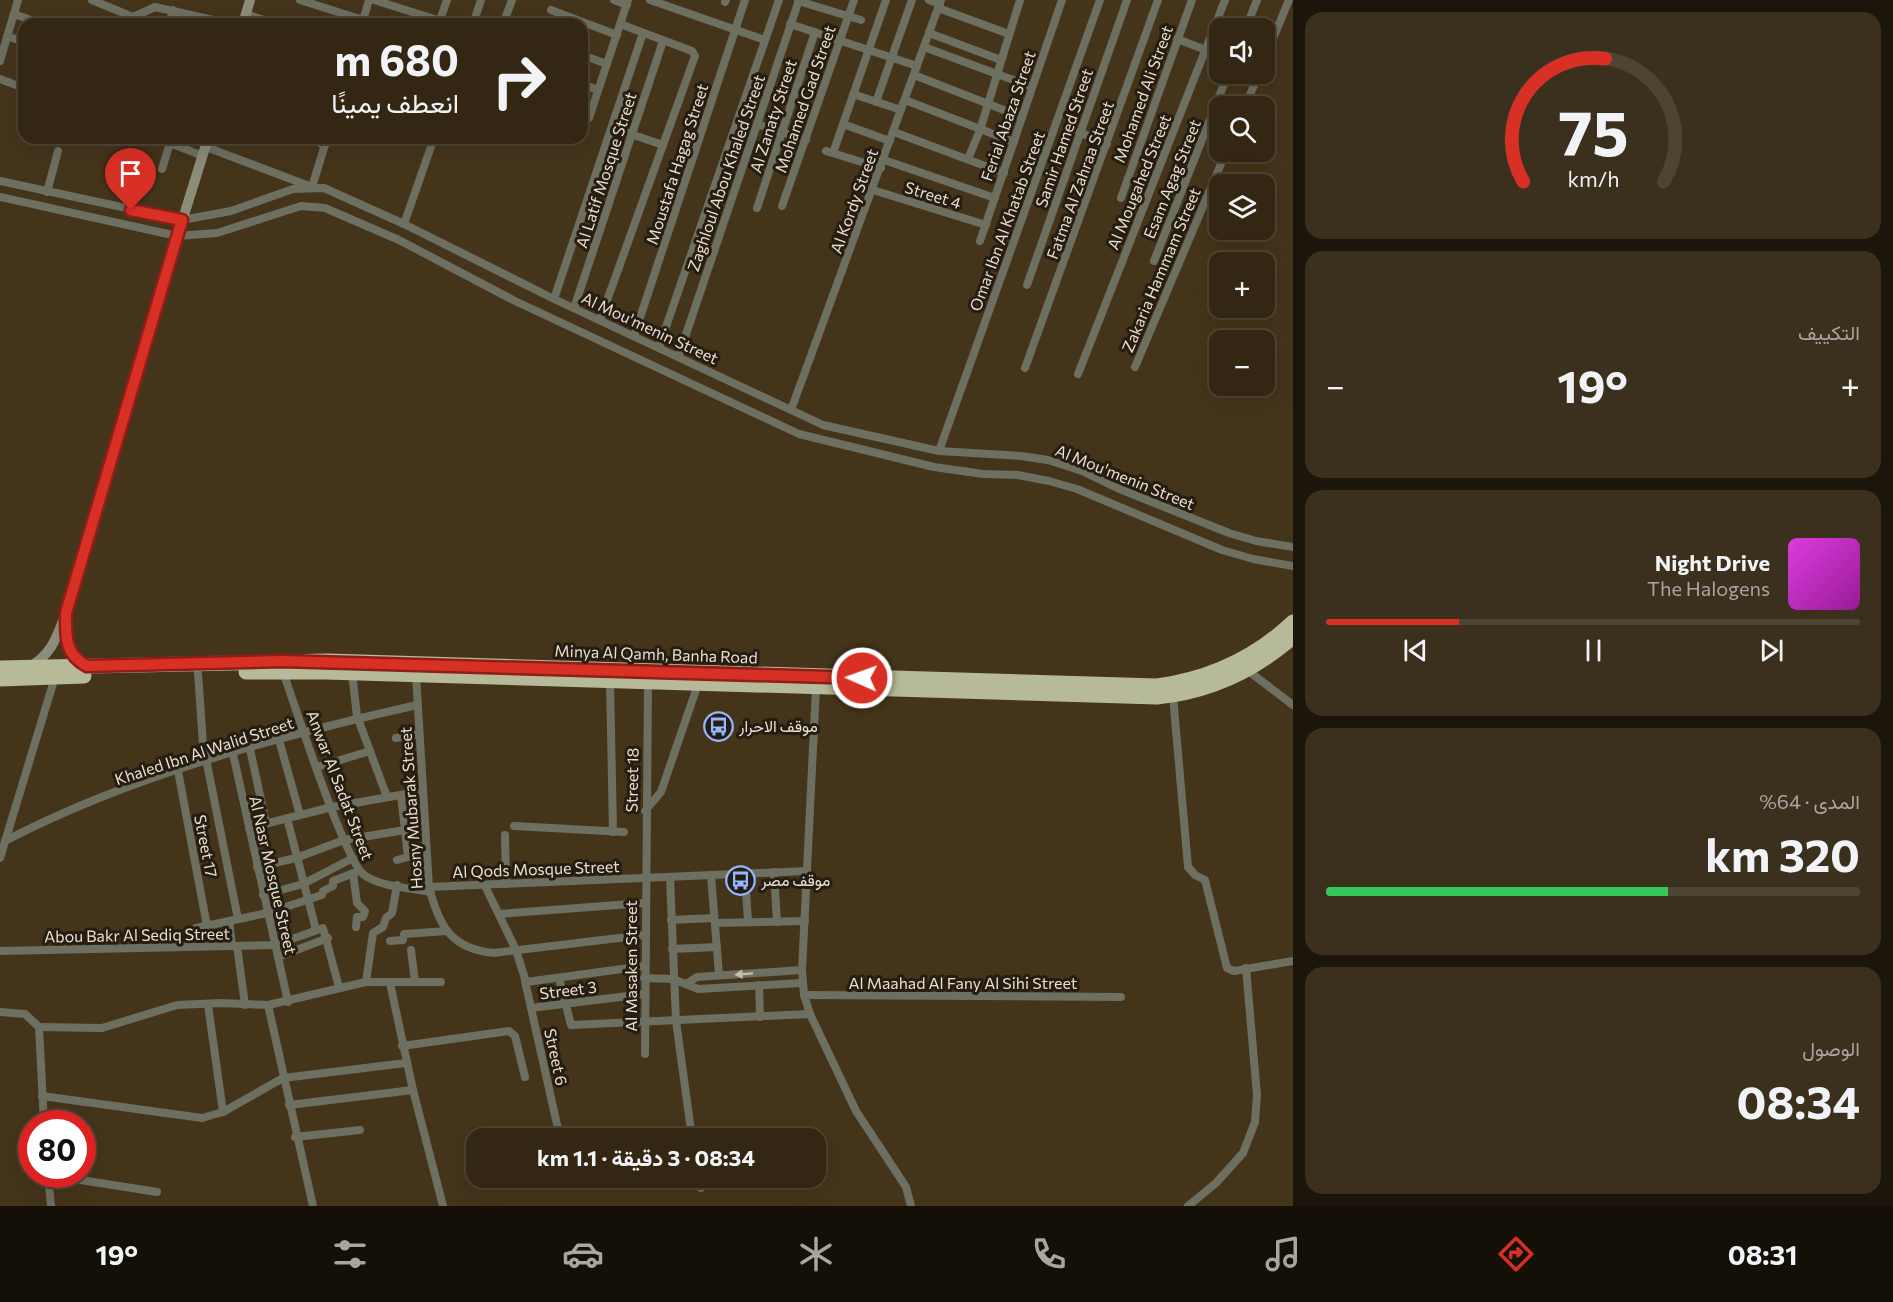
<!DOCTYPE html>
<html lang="ar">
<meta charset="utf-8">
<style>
body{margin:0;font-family:Commissioner,Vazirmatn,sans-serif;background:#3b2f1d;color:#f1f3f6;direction:rtl;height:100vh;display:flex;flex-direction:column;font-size:22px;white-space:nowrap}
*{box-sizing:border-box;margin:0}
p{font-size:20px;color:#a9a5a0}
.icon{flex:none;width:33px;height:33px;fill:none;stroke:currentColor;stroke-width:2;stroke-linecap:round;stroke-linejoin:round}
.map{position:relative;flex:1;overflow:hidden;direction:ltr}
.panel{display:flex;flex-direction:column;gap:12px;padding:12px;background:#1c150b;width:600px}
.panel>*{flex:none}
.guide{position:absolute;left:18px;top:18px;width:570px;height:126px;border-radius:18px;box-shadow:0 6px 24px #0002,0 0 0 2px #4e4434;direction:rtl;background:#332714;color:#f1f3f6;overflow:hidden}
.buttons{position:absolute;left:1209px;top:18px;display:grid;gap:12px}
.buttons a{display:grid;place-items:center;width:66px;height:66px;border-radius:12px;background:#332714;box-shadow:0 6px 24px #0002,0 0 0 2px #4e4434;font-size:30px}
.speed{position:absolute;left:18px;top:1110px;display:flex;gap:12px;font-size:30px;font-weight:700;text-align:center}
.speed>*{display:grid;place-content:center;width:78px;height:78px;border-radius:50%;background:#332714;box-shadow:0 6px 24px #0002,0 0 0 2px #4e4434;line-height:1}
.speed .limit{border:9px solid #d22;background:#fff;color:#111}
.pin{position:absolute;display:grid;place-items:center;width:51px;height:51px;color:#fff;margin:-62px -26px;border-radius:50% 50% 50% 0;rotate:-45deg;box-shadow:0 0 6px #0007}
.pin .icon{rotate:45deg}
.me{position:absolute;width:66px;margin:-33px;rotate:272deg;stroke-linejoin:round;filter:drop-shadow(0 0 4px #0008)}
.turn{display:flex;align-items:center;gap:21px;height:126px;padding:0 30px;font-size:27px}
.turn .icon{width:78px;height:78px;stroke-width:2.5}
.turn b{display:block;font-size:42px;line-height:51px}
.big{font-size:45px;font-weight:700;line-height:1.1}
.panel .tile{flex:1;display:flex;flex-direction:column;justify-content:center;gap:9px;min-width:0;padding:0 21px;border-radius:18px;background:#3b2f1d}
.panel .dial{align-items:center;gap:0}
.dial svg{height:156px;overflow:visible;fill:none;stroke:#4e4434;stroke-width:7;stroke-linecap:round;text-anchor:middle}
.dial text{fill:#f1f3f6;stroke:none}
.song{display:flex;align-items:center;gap:18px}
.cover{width:72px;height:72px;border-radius:9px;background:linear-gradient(135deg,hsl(300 70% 55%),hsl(300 70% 35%))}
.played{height:6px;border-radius:3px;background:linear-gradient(90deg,#d93025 25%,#4e4434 25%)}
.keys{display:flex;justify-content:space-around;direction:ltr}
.heat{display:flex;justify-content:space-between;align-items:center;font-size:33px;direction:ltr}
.charge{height:9px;border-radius:4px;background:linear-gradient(90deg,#34c759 64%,#4e4434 0)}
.trip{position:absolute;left:466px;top:1128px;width:360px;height:60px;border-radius:18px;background:#332714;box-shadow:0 6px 24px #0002,0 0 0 2px #4e4434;font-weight:700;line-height:60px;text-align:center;direction:rtl}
.tab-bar{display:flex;height:96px;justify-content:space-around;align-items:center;background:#141008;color:#a9a5a0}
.tab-bar .icon{width:42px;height:42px}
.tab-bar .on{color:#d93025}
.tab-bar b{font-size:27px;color:#f1f3f6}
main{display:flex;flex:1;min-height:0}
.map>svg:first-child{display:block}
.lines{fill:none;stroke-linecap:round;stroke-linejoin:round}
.street{stroke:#6d6f61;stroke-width:8}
.secondary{stroke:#8b8d78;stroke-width:10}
.highway{stroke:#b7ba98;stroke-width:15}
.oneway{fill:#c4bdaf}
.route-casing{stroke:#8d1f18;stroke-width:15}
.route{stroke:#d93025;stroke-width:10}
.labels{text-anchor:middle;stroke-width:6;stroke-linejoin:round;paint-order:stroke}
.street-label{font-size:16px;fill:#eadfd0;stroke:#251d12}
.poi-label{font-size:16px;fill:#eadfd0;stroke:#251d12;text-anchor:start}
</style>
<main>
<section class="panel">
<div class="tile dial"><svg viewBox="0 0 100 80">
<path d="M14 69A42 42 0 1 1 86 69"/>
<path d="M14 69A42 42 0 0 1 56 6" stroke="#d93025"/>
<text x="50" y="56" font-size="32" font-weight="700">75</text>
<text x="50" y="72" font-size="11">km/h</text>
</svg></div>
<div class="tile"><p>التكييف</p>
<div class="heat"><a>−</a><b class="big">19°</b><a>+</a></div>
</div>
<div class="tile">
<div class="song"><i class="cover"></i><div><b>Night Drive</b><p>The Halogens</p></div></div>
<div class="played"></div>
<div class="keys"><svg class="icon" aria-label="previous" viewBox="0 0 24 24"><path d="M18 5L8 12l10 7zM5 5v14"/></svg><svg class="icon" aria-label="pause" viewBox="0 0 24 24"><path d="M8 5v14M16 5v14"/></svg><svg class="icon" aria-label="next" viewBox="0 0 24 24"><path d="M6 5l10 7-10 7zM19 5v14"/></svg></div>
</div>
<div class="tile"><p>المدى · 64%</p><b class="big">320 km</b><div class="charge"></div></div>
<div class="tile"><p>الوصول</p><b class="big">08:34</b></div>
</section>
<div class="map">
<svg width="1293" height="1206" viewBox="0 0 1293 1206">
<rect width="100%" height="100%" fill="#44341a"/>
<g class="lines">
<g class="street">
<polyline points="92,0 133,17 155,7 231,24"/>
<polyline points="300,0 363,20"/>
<polyline points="374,0 450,24"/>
<polyline points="614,0 627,5"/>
<polyline points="650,0 765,40"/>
<polyline points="929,0 940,4"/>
<polyline points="798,1 861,20"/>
<polyline points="725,2 726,0"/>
<polyline points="938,8 1009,34"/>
<polyline points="551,10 617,35"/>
<polyline points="14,14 42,24"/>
<polyline points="246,14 276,24"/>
<polyline points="440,20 447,0"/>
<polyline points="169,24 173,10"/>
<polyline points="362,24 369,0"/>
<polyline points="473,24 481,0"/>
<polyline points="503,24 512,0"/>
<polyline points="790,24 917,66"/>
<polyline points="1246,28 1257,0"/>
<polyline points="929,33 1001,60"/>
<polyline points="7,36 24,42"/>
<polyline points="1177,39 1206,50"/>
<polyline points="924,47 1032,87"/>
<polyline points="582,55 607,64"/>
<polyline points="1264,60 1289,0"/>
<polyline points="0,61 18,0"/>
<polyline points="914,75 1022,117"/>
<polyline points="0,79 24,88"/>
<polyline points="582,84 598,90"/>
<polyline points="853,94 901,110"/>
<polyline points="905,100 1014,142"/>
<polyline points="876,102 912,0"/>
<polyline points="1245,106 1259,74"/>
<polyline points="589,118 628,0"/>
<polyline points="757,124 806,140"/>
<polyline points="843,124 890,141"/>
<polyline points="613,128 663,145"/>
<polyline points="894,132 1004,173"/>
<polyline points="1079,132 1107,144"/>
<polyline points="157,138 203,156"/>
<polyline points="307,138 325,145"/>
<polyline points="206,147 312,187 327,138"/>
<polyline points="826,151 881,168"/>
<polyline points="833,153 886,0"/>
<polyline points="968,159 980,130 1020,0"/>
<polyline points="884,160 995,198"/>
<polyline points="162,169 170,143"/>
<polyline points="0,181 182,220 231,211 293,189 324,188 404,224 554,299 823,425 939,451 1021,456 1048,460 1082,471 1117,488 1229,533 1256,541 1293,547"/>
<polyline points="873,190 986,225"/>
<polyline points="47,192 58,151"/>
<polyline points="0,197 177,236 217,233 301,206 325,208 399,240 515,301 799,434 934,467 983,474 1018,475 1049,481 1077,489 1222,550 1253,559 1293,566"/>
<polyline points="1121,198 1192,0"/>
<polyline points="782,206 854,0"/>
<polyline points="757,208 815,32"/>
<polyline points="131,210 143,170"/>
<polyline points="404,224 434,138"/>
<polyline points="980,241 1062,0"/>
<polyline points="1154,261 1228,74"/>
<polyline points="1027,285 1127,0"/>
<polyline points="554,299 643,33"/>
<polyline points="574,308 663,41"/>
<polyline points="600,320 695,56 692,51 620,24"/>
<polyline points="634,336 745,0"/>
<polyline points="659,347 779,0"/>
<polyline points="679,355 799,0"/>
<polyline points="1135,367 1226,152"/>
<polyline points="1025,368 1158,0"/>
<polyline points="1078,374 1225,0"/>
<polyline points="791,410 941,0"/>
<polyline points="939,451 1100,0"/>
<polyline points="1247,670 1293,705"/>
<path d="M283 672C295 705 344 860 364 875 381 887 410 888 431 892"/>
<polyline points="198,673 203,744 238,919"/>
<polyline points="352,673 357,716 387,797"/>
<path d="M416 675 429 887C439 926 451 949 494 953L644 935"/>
<polyline points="610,681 613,832"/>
<polyline points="816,688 802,970 804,995 810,1014 856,1111 906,1187 911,1206"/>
<polyline points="1173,696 1188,867 1195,875 1205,880 1227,968 1234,971 1293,961"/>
<polyline points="396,738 419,734"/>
<polyline points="279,740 300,815"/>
<polyline points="250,749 266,823"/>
<polyline points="233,754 288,1002"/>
<polyline points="317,767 370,751"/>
<polyline points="178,771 207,926"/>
<polyline points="645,811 661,792 698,684"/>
<polyline points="287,818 316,930"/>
<polyline points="514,826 624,832"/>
<polyline points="249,828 332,807 423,791"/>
<polyline points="505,835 506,884"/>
<path d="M5 841C131 775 280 736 417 705"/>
<polyline points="0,858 55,677"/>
<polyline points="397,860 408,857 401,795"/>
<polyline points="257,867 296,858 344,840 405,830"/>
<polyline points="774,872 777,922"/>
<polyline points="353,873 357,903 365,911 363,917 357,917 356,927"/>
<polyline points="745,874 748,922"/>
<polyline points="711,875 719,975"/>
<polyline points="670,877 676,1021 692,1138"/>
<polyline points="485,886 516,950 526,982 644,966"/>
<polyline points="429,887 807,871"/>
<polyline points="263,895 303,884 353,858"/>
<polyline points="499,914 644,903"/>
<polyline points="671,920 714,918"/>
<polyline points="229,921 232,946"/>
<polyline points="715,923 805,921"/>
<polyline points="196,928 267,913 322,895 323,891 333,886 333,881 359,871"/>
<polyline points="390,941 403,940 404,934 447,931"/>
<polyline points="237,946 245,1005"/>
<polyline points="672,949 717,947"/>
<polyline points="411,950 415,982"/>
<polyline points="0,951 275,945 323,928 339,987"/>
<polyline points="278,957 328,938"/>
<polyline points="559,978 571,1025 810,1014"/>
<polyline points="644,978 673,979 698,989 802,983"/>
<polyline points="525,981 560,1138"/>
<polyline points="366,982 373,933 383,927 386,918 392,913 397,885"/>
<polyline points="390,983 413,1090 443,1206"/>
<polyline points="686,984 697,977 802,970"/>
<polyline points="759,985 760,1017"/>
<polyline points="804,995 1121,997"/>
<polyline points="208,1005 223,1112"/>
<polyline points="268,1005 313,1206"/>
<polyline points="531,1008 644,994"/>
<polyline points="0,1012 25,1014 39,1027"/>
<polyline points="39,1027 102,1028 177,1005 221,1003 268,1005 366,982 441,982"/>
<polyline points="39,1027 44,1124"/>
<polyline points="402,1046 509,1031 515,1036 525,1077"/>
<polyline points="645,1054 648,682"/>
<polyline points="42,1096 202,1118 223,1112 283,1078 406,1063"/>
<polyline points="289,1105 413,1090"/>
<polyline points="295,1137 360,1130"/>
<polyline points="48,1174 51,1206"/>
<polyline points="49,1175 157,1192"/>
<polyline points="699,1178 701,1188"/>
<polyline points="1188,1206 1216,1183 1243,1153 1255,1122 1257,1095 1246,968"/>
</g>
<g class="secondary">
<polyline points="243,24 250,0"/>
<path d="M66 622C66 642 68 656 87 666"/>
<path d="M29 667C52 655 57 636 66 613L153 315 208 138"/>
</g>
<g class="highway">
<path d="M0 668 328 661 1157 686C1209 679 1254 659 1293 622"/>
<path d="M246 672H326L1157 697C1208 692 1254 671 1293 637"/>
<polyline points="0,679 84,676"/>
</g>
</g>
<defs><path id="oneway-solid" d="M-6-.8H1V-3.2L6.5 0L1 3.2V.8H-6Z" transform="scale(1.5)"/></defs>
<use class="oneway" href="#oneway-solid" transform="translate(744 974) rotate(176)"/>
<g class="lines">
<defs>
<path id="route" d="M131 210 182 220 66 613C66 636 64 654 87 666L282 661 862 678"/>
</defs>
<use href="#route" class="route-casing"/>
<use href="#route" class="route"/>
</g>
<defs>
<symbol id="bus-ring" viewBox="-11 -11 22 22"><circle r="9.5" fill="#251d12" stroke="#96b6fd" stroke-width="1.5"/><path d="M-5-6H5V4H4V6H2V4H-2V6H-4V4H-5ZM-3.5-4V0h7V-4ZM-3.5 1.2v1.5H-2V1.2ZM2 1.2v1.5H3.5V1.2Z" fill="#96b6fd"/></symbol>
</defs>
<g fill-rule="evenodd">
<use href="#bus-ring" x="702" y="710" width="33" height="33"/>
<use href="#bus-ring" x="724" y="864" width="33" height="33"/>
</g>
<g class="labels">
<g class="street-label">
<text transform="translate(1143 94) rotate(-70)" y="6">Mohamed Ali Street</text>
<text transform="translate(805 99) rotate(-71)" y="6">Mohamed Gad Street</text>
<text transform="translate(773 116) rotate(-72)" y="6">Al Zanaty Street</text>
<text transform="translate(1008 116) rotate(-71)" y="6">Ferial Abaza Street</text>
<text transform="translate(1064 138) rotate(-71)" y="6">Samir Hamed Street</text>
<text transform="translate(677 164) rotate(-72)" y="6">Moustafa Hagag Street</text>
<text transform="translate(606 170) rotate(-72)" y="6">Al Latif Mosque Street</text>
<text transform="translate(726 173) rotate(-71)" y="6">Zaghloul Abou Khaled Street</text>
<text transform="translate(1172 179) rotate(-68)" y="6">Esam Agag Street</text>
<text transform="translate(1080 180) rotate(-70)" y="6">Fatma Al Zahraa Street</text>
<text transform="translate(1139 182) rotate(-68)" y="6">Al Mougahed Street</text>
<text transform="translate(933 195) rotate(17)" y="6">Street 4</text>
<text transform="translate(854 201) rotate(-70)" y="6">Al Kordy Street</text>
<text transform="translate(1007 221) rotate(-70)" y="6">Omar Ibn Al Khatab Street</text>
<text transform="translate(1161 270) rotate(-67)" y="6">Zakaria Hammam Street</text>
<text transform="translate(650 328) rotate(25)" y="6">Al Mou'menin Street</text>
<text transform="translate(1125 477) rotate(22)" y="6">Al Mou'menin Street</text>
<text transform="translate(656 654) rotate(2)" y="6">Minya Al Qamh, Banha Road</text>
<text transform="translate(204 751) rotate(-18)" y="6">Khaled Ibn Al Walid Street</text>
<text transform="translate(632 780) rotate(-89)" y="6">Street 18</text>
<text transform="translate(340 785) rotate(69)" y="6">Anwar Al Sadat Street</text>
<text transform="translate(411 808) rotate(-94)" y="6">Hosny Mubarak Street</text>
<text transform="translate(206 846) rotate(79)" y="6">Street 17</text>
<text transform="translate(536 869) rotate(-2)" y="6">Al Qods Mosque Street</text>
<text transform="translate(273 875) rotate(77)" y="6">Al Nasr Mosque Street</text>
<text transform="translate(137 935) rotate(-1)" y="6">Abou Bakr Al Sediq Street</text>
<text transform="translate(631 966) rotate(-90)" y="6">Al Masaken Street</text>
<text x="963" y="989">Al Maahad Al Fany Al Sihi Street</text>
<text transform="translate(568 990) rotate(-7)" y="6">Street 3</text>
<text transform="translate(556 1057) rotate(78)" y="6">Street 6</text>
</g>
<g class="poi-label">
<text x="739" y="732">موقف الاحرار</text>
<text x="761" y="886">موقف مصر</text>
</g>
</g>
</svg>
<div class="buttons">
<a><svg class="icon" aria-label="sound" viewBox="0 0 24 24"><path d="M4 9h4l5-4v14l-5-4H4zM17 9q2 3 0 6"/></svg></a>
<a><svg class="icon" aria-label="search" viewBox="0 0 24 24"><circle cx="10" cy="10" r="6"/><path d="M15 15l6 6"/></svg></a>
<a><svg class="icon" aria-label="layers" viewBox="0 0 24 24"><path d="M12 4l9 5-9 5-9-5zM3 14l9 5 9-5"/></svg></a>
<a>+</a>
<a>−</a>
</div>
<div class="speed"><div class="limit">80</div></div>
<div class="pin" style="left:131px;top:210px;background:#d93025"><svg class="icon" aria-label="arrive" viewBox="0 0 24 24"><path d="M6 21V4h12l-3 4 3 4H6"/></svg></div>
<svg class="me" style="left:862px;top:678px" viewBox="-20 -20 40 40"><circle r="17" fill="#d93025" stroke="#fff" stroke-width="3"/><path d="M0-11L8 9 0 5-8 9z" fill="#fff"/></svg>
<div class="trip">08:34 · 3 دقيقة · 1.1 km</div>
<div class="guide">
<div class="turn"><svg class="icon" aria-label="right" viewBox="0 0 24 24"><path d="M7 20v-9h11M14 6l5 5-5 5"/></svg><div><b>680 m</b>انعطف يمينًا</div></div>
</div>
</div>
</main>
<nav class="tab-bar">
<b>08:31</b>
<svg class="icon on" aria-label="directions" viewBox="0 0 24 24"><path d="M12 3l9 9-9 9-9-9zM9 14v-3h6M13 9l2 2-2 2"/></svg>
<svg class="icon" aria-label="music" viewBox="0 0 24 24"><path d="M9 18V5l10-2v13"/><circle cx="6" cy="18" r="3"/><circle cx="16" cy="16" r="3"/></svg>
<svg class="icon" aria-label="phone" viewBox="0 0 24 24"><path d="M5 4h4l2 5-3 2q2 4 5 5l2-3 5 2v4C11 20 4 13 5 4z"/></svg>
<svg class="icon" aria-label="climate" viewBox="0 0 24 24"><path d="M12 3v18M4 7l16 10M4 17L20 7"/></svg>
<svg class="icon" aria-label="car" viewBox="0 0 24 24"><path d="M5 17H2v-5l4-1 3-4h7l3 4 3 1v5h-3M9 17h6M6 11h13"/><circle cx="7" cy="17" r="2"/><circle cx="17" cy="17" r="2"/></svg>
<svg class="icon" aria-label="filters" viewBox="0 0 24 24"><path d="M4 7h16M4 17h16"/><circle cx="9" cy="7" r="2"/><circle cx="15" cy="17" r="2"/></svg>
<b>19°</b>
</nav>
